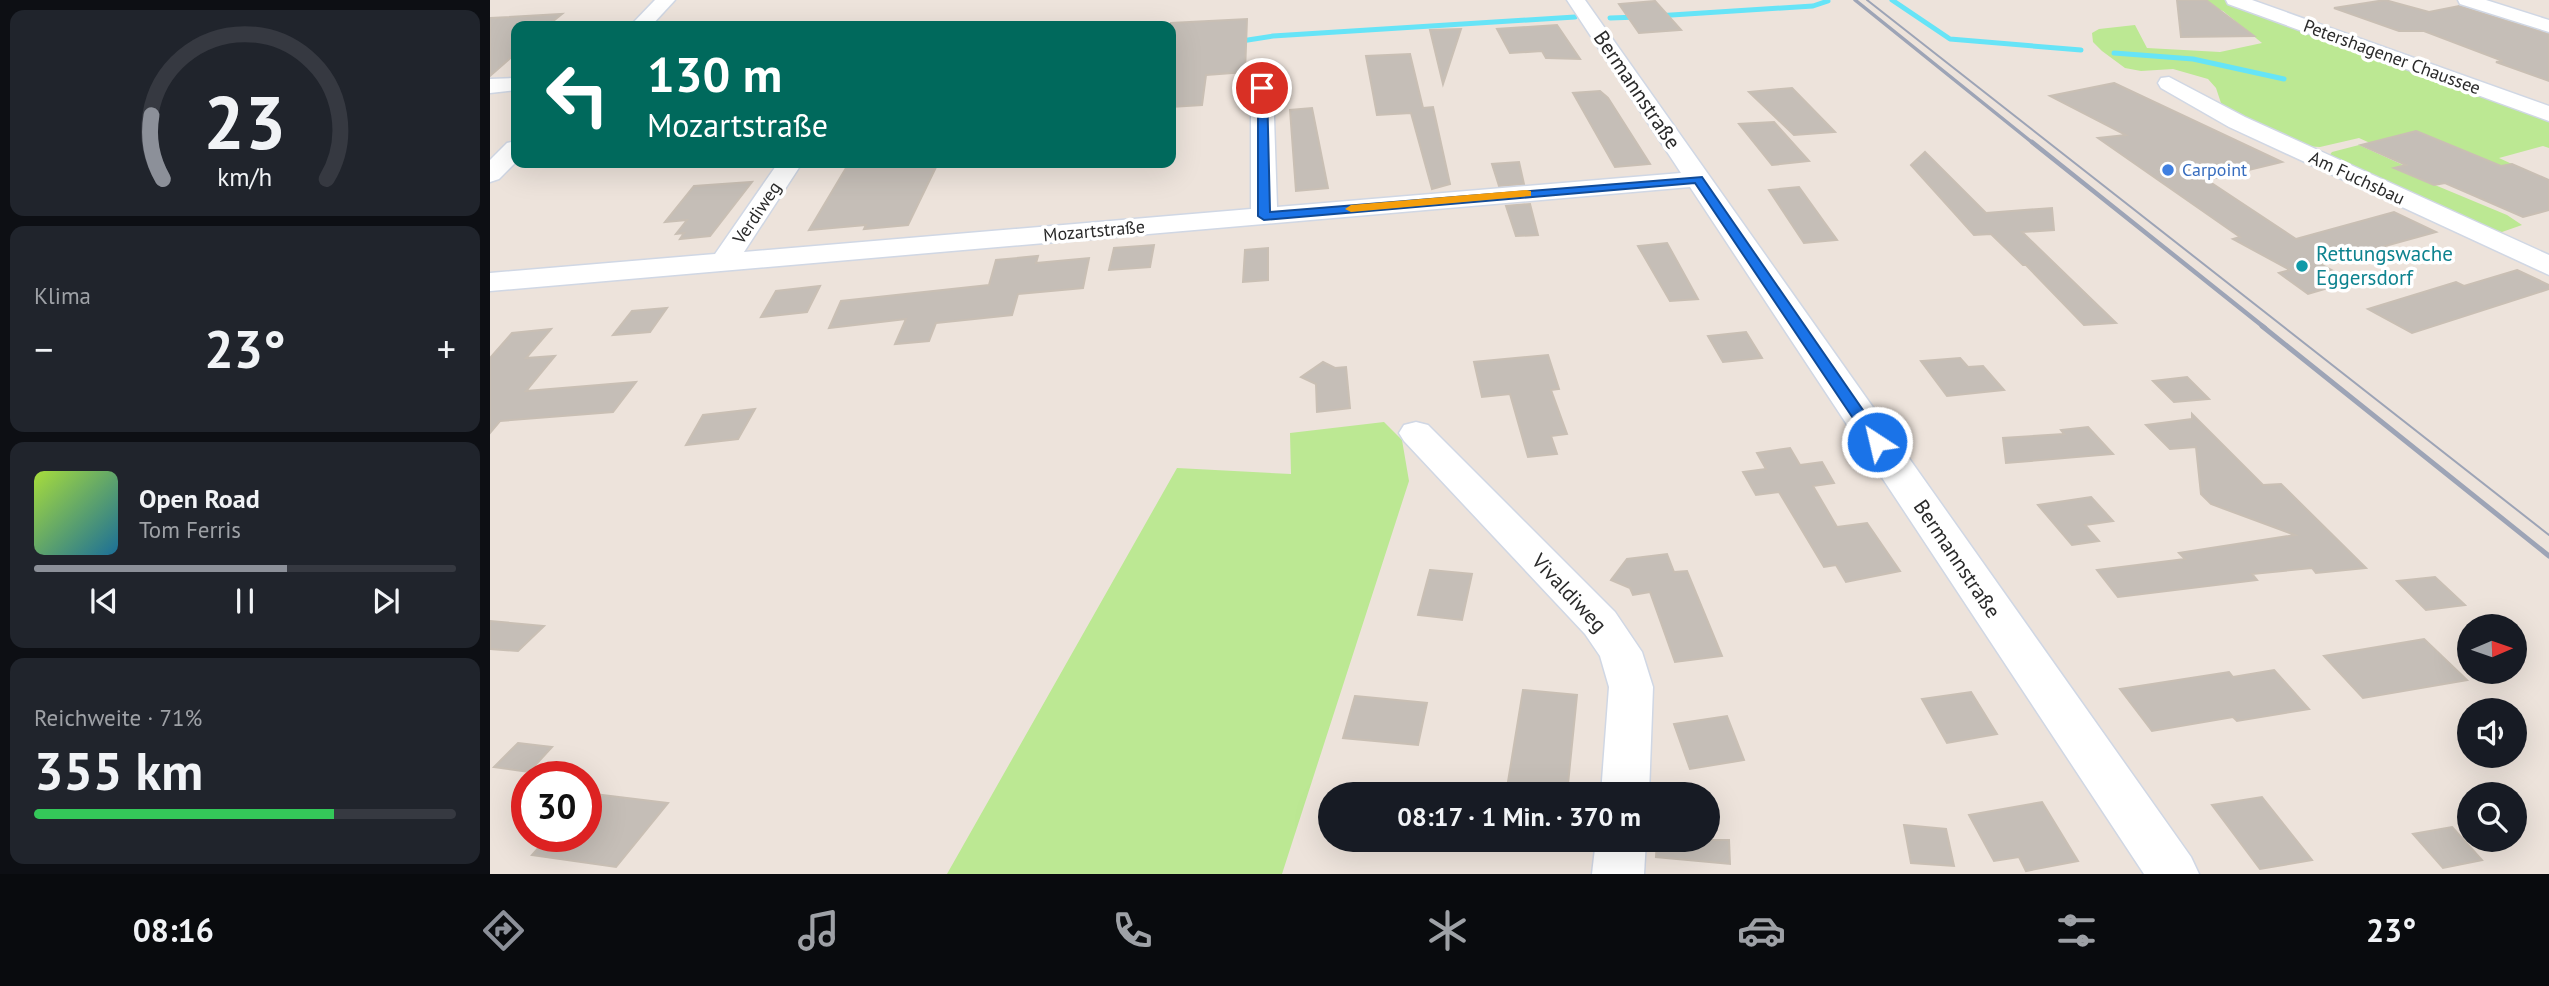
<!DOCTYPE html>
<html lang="de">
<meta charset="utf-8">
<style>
body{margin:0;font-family:"PT Sans",sans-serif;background:#20242c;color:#f1f3f6;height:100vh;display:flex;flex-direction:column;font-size:26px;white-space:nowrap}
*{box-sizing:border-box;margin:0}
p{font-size:23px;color:#9ea1a6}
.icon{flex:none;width:38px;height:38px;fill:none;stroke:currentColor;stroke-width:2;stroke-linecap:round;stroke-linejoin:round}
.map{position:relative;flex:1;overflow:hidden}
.drawer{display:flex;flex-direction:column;gap:10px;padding:10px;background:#0d0f14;width:490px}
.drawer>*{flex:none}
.guide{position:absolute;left:21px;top:21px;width:665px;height:147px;border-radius:14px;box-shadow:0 7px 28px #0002;background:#00695c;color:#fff;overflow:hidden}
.needle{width:46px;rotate:88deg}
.controls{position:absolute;left:1967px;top:614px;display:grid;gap:14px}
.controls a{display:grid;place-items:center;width:70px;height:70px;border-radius:50%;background:#171b24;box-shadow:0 7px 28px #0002;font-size:35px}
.speed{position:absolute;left:21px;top:761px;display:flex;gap:14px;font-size:35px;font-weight:700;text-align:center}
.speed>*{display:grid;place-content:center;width:91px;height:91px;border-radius:50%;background:#171b24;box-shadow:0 7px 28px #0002;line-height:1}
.speed .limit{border:10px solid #d22;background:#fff;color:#111}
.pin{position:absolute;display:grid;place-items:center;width:60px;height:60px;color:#fff;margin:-30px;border:4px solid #fff;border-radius:50%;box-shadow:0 2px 7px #0007}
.me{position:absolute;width:77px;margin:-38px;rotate:325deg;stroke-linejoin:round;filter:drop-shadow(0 0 5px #0008)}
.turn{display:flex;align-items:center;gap:24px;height:147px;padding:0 21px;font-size:32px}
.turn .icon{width:91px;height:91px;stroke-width:2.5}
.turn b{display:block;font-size:49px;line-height:60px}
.big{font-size:52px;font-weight:600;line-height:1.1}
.drawer .card{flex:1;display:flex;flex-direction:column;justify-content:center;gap:10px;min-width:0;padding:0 24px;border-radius:14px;background:#20242c}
.drawer .dial{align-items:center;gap:0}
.dial svg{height:182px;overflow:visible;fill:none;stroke:#363941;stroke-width:7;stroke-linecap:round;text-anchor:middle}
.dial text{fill:#f1f3f6;stroke:none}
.song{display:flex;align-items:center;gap:21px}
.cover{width:84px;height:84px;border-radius:10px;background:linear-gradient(135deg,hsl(80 70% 55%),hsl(200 70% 35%))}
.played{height:7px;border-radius:4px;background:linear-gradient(90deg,#8c9099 60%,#363941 60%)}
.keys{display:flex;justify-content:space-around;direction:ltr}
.heat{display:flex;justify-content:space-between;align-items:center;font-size:38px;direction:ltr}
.charge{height:10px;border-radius:5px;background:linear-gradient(90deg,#34c759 71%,#363941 0)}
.trip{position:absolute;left:828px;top:782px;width:402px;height:70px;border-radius:35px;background:#171b24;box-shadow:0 7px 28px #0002;font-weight:600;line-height:70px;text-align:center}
.tab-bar{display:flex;height:112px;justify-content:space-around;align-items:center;background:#090b0e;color:#9ea1a6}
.tab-bar .icon{width:49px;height:49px}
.tab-bar .selected{color:#8c9099}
.tab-bar b{font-size:32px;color:#f1f3f6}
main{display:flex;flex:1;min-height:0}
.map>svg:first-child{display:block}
.green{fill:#bce893}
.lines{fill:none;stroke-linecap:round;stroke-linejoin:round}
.stream{stroke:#66e4f7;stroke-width:5}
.building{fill:#c5beb7;stroke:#c9bfb4;stroke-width:2}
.minor-casing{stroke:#d0d7e4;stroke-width:3}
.minor{fill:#fff;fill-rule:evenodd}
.tram{stroke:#9da4b6;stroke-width:2}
.rail-far2{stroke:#9da4b6;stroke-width:3.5}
.rail-far1{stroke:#9da4b6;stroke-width:4.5}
.rail{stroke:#9da4b6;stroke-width:5}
.route{fill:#1a73e8;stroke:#114b97;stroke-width:2}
.slow{fill:#f59e0b}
.shop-dot{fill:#3f7fe0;stroke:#fff;stroke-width:2.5}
.culture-dot{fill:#0f9aa8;stroke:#fff;stroke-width:2.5}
.labels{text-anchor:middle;stroke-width:7;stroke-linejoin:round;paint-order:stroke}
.far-street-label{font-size:18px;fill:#2a2a2a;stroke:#fff}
.far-shop-label{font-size:18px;fill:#366cbe;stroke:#fff;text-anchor:start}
.street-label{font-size:21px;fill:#2a2a2a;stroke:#fff}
.culture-label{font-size:21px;fill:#0d838f;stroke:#fff;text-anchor:start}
</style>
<main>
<section class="drawer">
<div class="card dial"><svg viewBox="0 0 100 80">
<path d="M14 69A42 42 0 1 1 86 69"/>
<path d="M14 69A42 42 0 0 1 9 41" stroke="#8c9099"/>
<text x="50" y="56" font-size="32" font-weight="700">23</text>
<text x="50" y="72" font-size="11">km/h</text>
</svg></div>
<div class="card"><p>Klima</p>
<div class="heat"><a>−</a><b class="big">23°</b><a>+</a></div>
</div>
<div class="card">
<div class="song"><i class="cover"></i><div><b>Open Road</b><p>Tom Ferris</p></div></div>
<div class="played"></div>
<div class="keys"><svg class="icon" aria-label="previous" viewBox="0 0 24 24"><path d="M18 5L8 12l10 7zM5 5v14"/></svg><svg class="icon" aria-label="pause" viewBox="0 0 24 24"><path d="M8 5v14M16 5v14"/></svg><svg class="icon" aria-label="next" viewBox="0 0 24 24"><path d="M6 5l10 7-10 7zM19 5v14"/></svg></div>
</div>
<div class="card"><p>Reichweite · 71%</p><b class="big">355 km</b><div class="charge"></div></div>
</section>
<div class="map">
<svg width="2059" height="874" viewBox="0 0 2059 874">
<rect width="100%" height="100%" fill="#ede3db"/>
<g class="green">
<polygon points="1704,0 1739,0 2051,118 2059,122 2059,148 2053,146 2009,158 2022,164 2011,166 1926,131 1880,143 1869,138 1830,147 1812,146 1732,106 1726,88 1718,79 1683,69 1651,71 1635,68 1612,51 1603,42 1602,33 1609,29 1645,25 1657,48 1730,52 1772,43 1733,11"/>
<polygon points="1869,145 1913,165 1904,168 2017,215 2032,225 2012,232 1997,230 1839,156 1842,152"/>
<polygon points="894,422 912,440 919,481 792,874 457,874 687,468 801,474 800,433"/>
</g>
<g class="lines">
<g class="stream">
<polyline points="1402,0 1460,39 1591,50"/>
<polyline points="1166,16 1323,6 1338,1"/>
<polyline points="1120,18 1149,17"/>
<polyline points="745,42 783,36 1085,17"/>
<polyline points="1624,53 1703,59 1794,79"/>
</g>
</g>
<g class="building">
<polygon points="1687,0 1716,0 1764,36 1691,37"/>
<polygon points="1895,0 1939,12 1969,6 2059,34 2059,81 2006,62 2013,61 1934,31 1909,31 1844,8"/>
<polygon points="1165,1 1191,30 1149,33 1129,4"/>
<polygon points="72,14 57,26 26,26 26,53 0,76 0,18"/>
<polygon points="757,19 755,72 716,75 712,105 681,107 681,23"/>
<polygon points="1067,25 1090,59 1056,58 1052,51 1020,53 1007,29"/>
<polygon points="971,29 953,84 940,30"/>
<polygon points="920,54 933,108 943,107 960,184 942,189 921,113 887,115 876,56"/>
<polygon points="1624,83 1792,162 1717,180 1806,239 1904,212 1946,232 1830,264 1862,281 1818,294 1789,273 1800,270 1743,239 1750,237 1608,138 1636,135 1560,96"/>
<polygon points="1302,88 1345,132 1304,135 1259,92"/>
<polygon points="1110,91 1118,98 1160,164 1125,167 1083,93"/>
<polygon points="822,108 838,188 806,191 800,110"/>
<polygon points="1284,122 1319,161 1282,165 1249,124"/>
<polygon points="1926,131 2011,166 2022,164 2059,180 2059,210 2033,217 1955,183 1944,185 1904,168 1916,165 1871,145"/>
<polygon points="1435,152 1496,213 1562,208 1564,230 1532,232 1626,323 1594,325 1536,265 1533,265 1501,234 1484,235 1421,165"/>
<polygon points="1029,162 1034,184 1009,186 1002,164"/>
<polygon points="359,163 448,163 418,225 374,229 376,225 319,230"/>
<polygon points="262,182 220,236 190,239 194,233 186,234 197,220 175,222 204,186"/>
<polygon points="1309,187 1347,240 1314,243 1279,190"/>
<polygon points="1040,204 1048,235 1026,236 1016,206"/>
<polygon points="1177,243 1208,299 1180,301 1148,246"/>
<polygon points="664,245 660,267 619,270 624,248"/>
<polygon points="778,248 778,280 753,282 755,250"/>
<polygon points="548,256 546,263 599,258 593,288 528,294 522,315 446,323 439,341 405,344 416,319 339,328 351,301 499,285 506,260"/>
<polygon points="2027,270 2059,285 2059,289 1922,333 1878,309 1966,282 1974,286"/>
<polygon points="330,286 317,312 271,317 286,291"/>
<polygon points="177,308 160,332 123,335 142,311"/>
<polygon points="61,329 36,358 65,356 36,391 146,382 123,412 10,421 0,433 0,358 22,333"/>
<polygon points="1256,332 1272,358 1233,362 1218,336"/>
<polygon points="1058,355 1069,389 1061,390 1077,434 1061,436 1067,454 1038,457 1020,394 992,397 984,362"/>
<polygon points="1470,358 1478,367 1493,366 1514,390 1457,396 1431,361"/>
<polygon points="833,362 845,368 856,367 860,408 827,412 826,384 811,377"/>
<polygon points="1697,377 1719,399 1684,402 1663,381"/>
<polygon points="265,409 248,439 196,445 213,415"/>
<polygon points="1702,414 1773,485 1791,484 1876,568 1826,573 1822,568 1762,574 1767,580 1628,597 1607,570 1695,559 1689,553 1805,535 1721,504 1711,494 1706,447 1680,449 1656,425 1702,419"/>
<polygon points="1598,427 1623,454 1516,463 1513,438 1574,434 1571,430"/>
<polygon points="1300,448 1310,465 1332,462 1344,483 1323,486 1347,527 1377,523 1410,571 1356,582 1346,565 1334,567 1289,492 1266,495 1253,472 1276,469 1267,453"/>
<polygon points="1601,497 1623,521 1595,525 1609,541 1582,545 1548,505"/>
<polygon points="1177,554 1184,572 1197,571 1232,656 1185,662 1160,592 1143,595 1140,588 1121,580 1137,559"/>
<polygon points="940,570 982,574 972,620 928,615"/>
<polygon points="1945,577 1975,605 1936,610 1907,581"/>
<polygon points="0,621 54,626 28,651 0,649"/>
<polygon points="1934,639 1977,680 1873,698 1834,656"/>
<polygon points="1784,670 1819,709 1747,721 1743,717 1662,731 1630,689 1739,672 1743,677"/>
<polygon points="1033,690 1087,695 1077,794 1016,794"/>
<polygon points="1481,692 1507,734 1457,743 1432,699"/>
<polygon points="865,696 937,703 928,745 853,738"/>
<polygon points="1237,716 1254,760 1200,769 1184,724"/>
<polygon points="28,743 62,747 39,772 4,767"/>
<polygon points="96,793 178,803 126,867 42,855 59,836 96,836"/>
<polygon points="1772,797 1822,860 1770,869 1722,805"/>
<polygon points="1552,802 1588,861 1536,871 1529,857 1504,861 1479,815"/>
<polygon points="1414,825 1456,829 1464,866 1421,863"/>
<polygon points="1962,827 1992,860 1953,868 1923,834"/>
<polygon points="1167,840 1239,840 1240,864 1166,857"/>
</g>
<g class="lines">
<defs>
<g id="minor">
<polygon points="165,0 185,0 161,26 140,26"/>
<path d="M1077 0H1095L1701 857 1709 874H1654L1200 187 0 291V273L225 254 288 163H312L254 252 761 209V91L751 82 754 77C766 75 776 78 783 88L787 207 1191 173Z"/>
<polygon points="1736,0 1762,0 2059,106 2059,121 1738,4"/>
<polygon points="1968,0 1996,0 2059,20 2059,32 1970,4"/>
<polygon points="1679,77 1755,117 2059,255 2059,275 1739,127 1671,88 1668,83 1671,78"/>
<polygon points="26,78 26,90 0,93 0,79"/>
<polygon points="26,141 26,162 9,179 0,182 0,160 17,143"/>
<polygon points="926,422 938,425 1125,612 1152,652 1163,687 1159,794 1111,794 1119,687 1110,656 1095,634 914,441 909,433 914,425"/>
<polygon points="1106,840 1156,840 1154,874 1102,874"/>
</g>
</defs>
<use href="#minor" class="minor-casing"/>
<use href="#minor" class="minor"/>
<polyline class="tram" points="1377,0 2059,535"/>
<polyline class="rail-far2" points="1365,0 1544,144"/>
<polyline class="rail-far1" points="1542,142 1775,328"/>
<polyline class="rail" points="1772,326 2059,556"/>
</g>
<polygon class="route" points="768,86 777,88 780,212 1212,177 1395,442 1387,447 1381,445 1205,183 774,220 768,216"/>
<polygon class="slow" points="1036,190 1041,191 1041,196 861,212 855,209 861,205"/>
<circle class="shop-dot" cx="1678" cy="170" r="7"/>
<circle class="culture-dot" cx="1812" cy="266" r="7"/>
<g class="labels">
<g class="far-street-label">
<text transform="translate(1902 57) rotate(20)" y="6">Petershagener Chaussee</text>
<text transform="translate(1867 178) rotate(25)" y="6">Am Fuchsbau</text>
<text transform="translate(267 213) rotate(-56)" y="6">Verdiweg</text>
<text transform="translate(604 231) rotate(-5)" y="6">Mozartstraße</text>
</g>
<g class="far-shop-label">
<text x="1692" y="176">Carpoint</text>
</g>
<g class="street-label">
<text transform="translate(1147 90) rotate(56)" y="7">Bermannstraße</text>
<text transform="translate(1467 559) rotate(56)" y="7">Bermannstraße</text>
<text transform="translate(1079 593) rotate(47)" y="7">Vivaldiweg</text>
</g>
<g class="culture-label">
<text x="1826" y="261">Rettungswache<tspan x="1826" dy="24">Eggersdorf</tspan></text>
</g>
</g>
</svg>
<div class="controls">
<a><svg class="needle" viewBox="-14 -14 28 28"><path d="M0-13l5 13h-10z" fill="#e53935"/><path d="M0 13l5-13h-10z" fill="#9ea1a6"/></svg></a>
<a><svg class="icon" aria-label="sound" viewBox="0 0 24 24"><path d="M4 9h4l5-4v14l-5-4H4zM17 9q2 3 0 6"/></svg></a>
<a><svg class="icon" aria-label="search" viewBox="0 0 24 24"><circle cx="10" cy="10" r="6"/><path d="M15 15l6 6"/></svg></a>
</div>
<div class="speed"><div class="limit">30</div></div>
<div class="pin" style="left:772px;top:88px;background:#d93025"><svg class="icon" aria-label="arrive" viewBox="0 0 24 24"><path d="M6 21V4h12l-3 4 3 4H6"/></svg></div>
<svg class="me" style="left:1387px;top:442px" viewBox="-20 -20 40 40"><circle r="17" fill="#1a73e8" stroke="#fff" stroke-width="3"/><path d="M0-11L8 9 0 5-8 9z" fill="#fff"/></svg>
<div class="trip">08:17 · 1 Min. · 370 m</div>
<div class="guide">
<div class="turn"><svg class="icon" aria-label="left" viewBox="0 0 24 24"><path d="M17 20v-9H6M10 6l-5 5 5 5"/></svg><div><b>130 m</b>Mozartstraße</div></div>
</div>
</div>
</main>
<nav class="tab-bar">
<b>08:16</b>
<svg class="icon selected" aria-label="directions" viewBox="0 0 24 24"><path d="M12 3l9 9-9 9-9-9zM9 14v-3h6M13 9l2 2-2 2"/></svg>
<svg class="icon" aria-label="music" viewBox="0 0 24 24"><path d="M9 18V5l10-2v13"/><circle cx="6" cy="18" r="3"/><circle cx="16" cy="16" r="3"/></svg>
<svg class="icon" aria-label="phone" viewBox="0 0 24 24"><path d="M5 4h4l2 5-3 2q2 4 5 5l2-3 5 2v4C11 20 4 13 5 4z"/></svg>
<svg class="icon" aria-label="climate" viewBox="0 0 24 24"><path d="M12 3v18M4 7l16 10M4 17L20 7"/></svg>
<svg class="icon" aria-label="car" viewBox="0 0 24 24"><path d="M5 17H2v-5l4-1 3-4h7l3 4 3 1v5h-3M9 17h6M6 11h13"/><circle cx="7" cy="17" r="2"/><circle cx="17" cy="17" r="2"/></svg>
<svg class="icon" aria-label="filters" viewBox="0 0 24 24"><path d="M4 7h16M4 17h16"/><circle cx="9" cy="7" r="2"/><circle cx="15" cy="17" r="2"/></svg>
<b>23°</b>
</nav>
